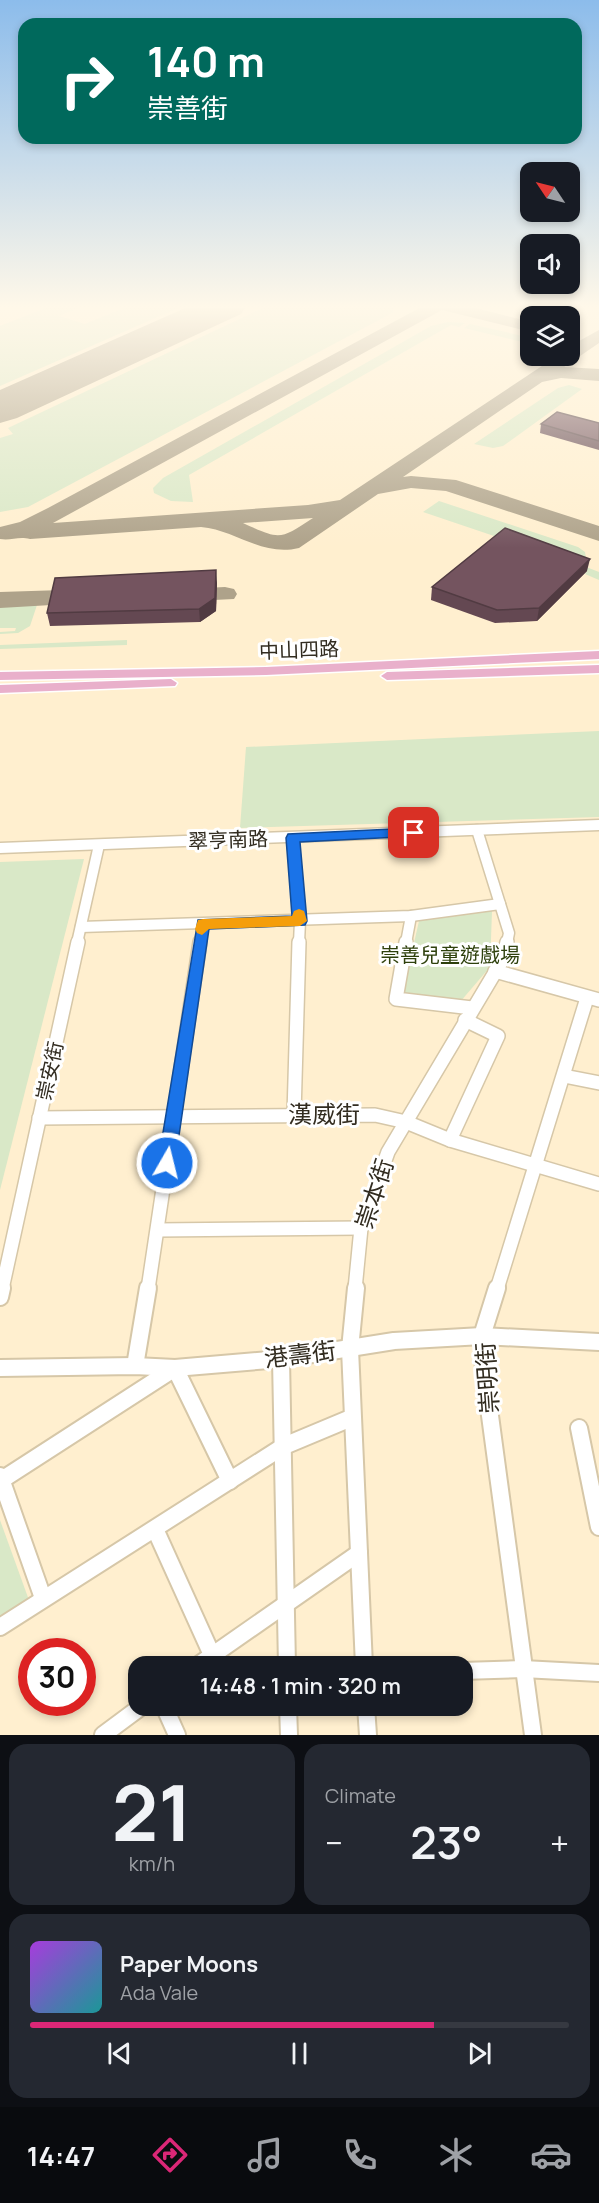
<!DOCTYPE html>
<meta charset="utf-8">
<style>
body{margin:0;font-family:Manrope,"Noto Sans TC",sans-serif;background:#242831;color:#f1f3f6;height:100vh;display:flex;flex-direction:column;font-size:22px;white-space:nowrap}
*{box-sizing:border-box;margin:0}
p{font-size:20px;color:#9ea1a6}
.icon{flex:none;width:33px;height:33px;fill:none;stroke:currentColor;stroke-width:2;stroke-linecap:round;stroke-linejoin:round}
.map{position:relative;height:1735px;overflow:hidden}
.details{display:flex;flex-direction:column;gap:9px;padding:9px;background:#0d0f14;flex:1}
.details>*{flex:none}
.banner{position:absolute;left:18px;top:18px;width:564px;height:126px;border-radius:18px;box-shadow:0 3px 9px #0003;background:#00695c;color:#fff;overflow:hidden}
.needle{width:39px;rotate:305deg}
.controls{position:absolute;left:520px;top:162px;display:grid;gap:12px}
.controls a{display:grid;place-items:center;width:60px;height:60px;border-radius:12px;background:#171b24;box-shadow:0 3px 9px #0003;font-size:30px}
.speed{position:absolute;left:18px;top:1638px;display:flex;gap:12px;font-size:30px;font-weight:700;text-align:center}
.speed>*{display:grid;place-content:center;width:78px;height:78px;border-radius:50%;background:#171b24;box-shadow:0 3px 9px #0003;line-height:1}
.speed .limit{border:9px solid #d22;background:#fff;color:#111}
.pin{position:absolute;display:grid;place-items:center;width:51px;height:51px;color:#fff;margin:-26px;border-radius:12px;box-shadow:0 3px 9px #0006}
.me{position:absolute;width:66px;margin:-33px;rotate:8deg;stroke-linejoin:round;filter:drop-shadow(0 0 4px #0008)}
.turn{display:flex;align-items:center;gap:21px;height:126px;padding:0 30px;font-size:27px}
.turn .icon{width:78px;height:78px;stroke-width:2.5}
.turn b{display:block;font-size:42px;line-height:51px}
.big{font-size:45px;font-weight:600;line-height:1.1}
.details .card{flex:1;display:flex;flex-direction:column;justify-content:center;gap:9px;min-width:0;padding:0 21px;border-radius:18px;background:#242831}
.details .dial{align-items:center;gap:0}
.dial b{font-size:78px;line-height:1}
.song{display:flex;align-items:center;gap:18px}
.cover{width:72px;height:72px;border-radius:9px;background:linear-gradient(135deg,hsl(280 70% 55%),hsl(180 70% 35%))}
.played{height:6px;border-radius:3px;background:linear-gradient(90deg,#db2777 75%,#363941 75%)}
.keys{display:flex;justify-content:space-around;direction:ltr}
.heat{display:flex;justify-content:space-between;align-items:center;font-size:33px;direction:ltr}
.details .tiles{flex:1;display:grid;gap:9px;grid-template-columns:1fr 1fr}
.card:last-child{grid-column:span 2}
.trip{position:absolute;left:128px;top:1656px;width:345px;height:60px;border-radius:18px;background:#171b24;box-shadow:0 3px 9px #0003;font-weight:600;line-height:60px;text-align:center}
.tabs{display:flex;height:96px;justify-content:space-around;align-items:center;background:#090b0e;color:#9ea1a6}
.tabs .icon{width:42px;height:42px}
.tabs .selected{color:#db2777}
.tabs b{font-size:27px;color:#f1f3f6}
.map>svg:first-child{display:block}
.green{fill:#d9e8c7}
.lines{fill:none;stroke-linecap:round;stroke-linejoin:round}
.taxiway{fill:#aea28a;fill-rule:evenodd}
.runway{fill:#aea28a;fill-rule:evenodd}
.street-far2-casing{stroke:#d6c7a8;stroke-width:13}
.street-far1-casing{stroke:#d6c7a8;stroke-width:16}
.street-casing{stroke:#d6c7a8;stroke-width:20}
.primary-casing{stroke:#fff;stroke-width:3}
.street-far2{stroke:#fff;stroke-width:10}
.street-far1{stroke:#fff;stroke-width:13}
.street{stroke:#fff;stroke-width:16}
.primary{fill:#e9b0cb;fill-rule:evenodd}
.wall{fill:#644852}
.shaded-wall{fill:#513b42}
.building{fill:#74545f;stroke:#513b42;stroke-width:1.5}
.route{fill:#1a73e8;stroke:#114b97;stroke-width:1.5}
.slow{fill:#f59e0b}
.labels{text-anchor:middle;stroke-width:6;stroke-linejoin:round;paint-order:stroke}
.street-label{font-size:20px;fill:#322c20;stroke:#fff}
.park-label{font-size:20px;fill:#2e400c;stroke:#fff}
.near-street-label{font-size:24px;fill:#322c20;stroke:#fff}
</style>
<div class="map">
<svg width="599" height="1735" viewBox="0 0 599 1735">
<rect width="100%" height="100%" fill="#ffefcf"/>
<g class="green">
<polygon points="53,305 86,305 59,316 85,324 131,305 185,305 0,386 0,326"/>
<polygon points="269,305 391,305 394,309 392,313 28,507 0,512 0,438 13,434 8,428"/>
<polygon points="448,322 465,323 459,327 451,325 189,475 193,502 171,501 154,493 153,488 163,478 431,326"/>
<polygon points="470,324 527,337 531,339 531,344 464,328"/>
<polygon points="569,385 582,389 503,446 493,448 474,444 558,388"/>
<polygon points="439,501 578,547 585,552 586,558 581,565 599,572 599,580 585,574 587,571 509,542 504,536 494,536 423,512"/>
<polygon points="35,603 37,605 30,626 18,633 0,634 0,632 15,631 16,628 0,628 0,604"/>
<polygon points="127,640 127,645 0,649 0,645"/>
<polygon points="599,731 599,817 240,828 246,747"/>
<polygon points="84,859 0,1190 0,862"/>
<polygon points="492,911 490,967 460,1002 402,995 419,921"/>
<polygon points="0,1520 30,1603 0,1623"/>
</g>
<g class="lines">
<g class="taxiway">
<path d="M425 305H464L531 322V332L442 310 53 523 308 505 340 500 557 356H570V346L599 330V343L564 367 599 369V381L561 378 542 382 403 477 411 476 456 480 599 526V541L446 491 411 488 378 494 299 548C262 557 236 530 201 527L30 539C18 536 11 541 0 539V527L20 522 48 508ZM313 518C280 540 280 540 243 523Z"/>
<polygon points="225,587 234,589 237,594 234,599 173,602 164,600 161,595 164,590"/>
<polygon points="94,589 103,592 107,597 103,602 0,608 0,592"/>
</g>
<polygon class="runway" points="192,305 247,305 241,314 17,418 0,423 0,390"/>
<defs>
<g id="street-far2">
<polyline points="477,830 509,933 507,943"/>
<polyline points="293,838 300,921 299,943"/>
<polyline points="0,848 599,825"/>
<polyline points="81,927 411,916 500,904"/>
<polyline points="77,943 99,845"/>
<polyline points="200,943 203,924"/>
<polyline points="406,943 411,916"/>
</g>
<g id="street-far1">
<polyline points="406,942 396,999 472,1008"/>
<polyline points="495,971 599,1000"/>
<polyline points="564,1076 599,1083"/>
<polyline points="294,1114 299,942"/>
<polyline points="39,1118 375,1115 406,1122 450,1140 599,1184"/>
<polyline points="450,1140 498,1036 465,1020"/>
<polyline points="158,1230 361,1228"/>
<polyline points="2,1289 78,942"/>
<polyline points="148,1289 200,942"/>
<polyline points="355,1289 361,1228 388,1152 503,959 507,942"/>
<polyline points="497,1289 587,998"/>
</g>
<g id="street">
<polyline points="356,1288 350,1349 364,1666"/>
<polyline points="497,1288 482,1336 484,1371 533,1735"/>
<polyline points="0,1297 2,1288"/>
<polyline points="281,1359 287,1666"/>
<polyline points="135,1366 148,1288"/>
<polyline points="0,1368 135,1366 175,1368 281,1359 394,1341 482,1336 599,1342"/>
<polyline points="579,1428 599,1527"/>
<polyline points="0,1476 43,1598"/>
<polyline points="0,1481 175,1368 230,1481"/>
<polyline points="155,1529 212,1655"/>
<polyline points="0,1627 284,1446 351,1418"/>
<polyline points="197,1666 359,1553"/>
<polyline points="462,1671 523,1669 599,1673"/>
<polyline points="164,1706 177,1735"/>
<polyline points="288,1706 289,1735"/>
<polyline points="366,1706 368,1735"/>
<polyline points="103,1735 142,1706"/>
</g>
<g id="primary">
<polygon points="599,651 599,659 266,675 0,680 0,672 266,667"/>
<polygon points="599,665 599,673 387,680 381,676 387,672"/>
<polygon points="171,679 177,683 175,686 0,693 0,685"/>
</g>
</defs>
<use href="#street-far2" class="street-far2-casing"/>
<use href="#street-far1" class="street-far1-casing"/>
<use href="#street" class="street-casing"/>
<use href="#primary" class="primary-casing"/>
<use href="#street-far2" class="street-far2"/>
<use href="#street-far1" class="street-far1"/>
<use href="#street" class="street"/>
<use href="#primary" class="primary"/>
</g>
<g class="wall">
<polygon points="599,423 599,450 540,433 541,424"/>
<polygon points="587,571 537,621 495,623 431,600 432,587"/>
<polygon points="217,583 216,611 200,622 50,626 47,613"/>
</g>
<g class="shaded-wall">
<polygon points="590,559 587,571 537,621 539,608"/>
<polygon points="216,570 217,583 216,611 200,622 199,609"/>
</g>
<g class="building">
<polygon points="557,412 599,423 599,441 541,424"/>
<polygon points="505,528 590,559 539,608 497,610 432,587"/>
<polygon points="216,570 215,598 199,609 47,613 55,578"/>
</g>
<linearGradient id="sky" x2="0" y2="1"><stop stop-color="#8cbceb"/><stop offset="0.56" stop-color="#fff8e9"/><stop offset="1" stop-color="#fff8e9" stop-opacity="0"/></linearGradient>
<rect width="599" height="548" fill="url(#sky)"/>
<polygon class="route" points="414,828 419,830 420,833 419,836 300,842 307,921 305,925 209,929 175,1163 173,1169 167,1171 161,1169 158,1163 198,920 292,916 286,838 288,834"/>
<polygon class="slow" points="299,909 304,911 307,921 300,926 209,929 202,935 197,933 195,929 198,920 203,919 292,916 294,911"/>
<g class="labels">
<g class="street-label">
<text transform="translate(299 650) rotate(-2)" y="7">中山四路</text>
<text transform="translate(228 840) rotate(-2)" y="7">翠亨南路</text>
<text transform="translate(50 1071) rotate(-78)" y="7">崇安街</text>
</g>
<g class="park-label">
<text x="450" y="962">崇善兒童遊戲場</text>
</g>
<g class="near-street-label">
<text x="324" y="1123">漢威街</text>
<text transform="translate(375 1194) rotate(-72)" y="8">崇本街</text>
<text transform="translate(300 1355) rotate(-7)" y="8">港壽街</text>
<text transform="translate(488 1378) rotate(-94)" y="8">崇明街</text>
</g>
</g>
</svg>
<div class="controls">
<a><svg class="needle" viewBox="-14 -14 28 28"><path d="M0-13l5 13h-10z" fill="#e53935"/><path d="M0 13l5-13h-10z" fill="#9ea1a6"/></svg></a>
<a><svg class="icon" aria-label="sound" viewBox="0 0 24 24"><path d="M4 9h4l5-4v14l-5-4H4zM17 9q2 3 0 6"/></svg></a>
<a><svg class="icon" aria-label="layers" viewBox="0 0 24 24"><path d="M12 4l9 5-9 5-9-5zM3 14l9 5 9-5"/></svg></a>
</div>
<div class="speed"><div class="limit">30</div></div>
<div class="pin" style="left:414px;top:833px;background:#d93025"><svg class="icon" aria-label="arrive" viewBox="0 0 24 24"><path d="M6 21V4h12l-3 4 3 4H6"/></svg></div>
<svg class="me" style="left:167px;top:1163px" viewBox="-20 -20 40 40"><circle r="17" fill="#1a73e8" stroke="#fff" stroke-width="3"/><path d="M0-11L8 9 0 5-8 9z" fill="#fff"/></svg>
<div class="trip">14:48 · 1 min · 320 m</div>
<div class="banner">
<div class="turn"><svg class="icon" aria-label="right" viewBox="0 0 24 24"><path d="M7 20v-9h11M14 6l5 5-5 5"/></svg><div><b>140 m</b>崇善街</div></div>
</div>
</div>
<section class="details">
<div class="tiles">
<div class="card dial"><b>21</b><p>km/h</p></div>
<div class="card"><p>Climate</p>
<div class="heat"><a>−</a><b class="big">23°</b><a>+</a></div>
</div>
<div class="card">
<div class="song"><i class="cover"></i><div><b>Paper Moons</b><p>Ada Vale</p></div></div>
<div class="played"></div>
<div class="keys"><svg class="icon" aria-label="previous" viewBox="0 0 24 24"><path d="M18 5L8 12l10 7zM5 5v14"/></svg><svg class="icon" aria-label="pause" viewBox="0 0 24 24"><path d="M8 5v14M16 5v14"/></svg><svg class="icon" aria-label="next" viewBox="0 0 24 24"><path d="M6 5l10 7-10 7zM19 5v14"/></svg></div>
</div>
</div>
</section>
<nav class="tabs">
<b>14:47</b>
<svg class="icon selected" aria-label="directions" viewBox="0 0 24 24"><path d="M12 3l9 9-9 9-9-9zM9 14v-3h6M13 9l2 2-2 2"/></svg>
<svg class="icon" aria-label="music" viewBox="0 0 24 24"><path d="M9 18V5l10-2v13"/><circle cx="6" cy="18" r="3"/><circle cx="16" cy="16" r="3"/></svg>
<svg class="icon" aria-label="phone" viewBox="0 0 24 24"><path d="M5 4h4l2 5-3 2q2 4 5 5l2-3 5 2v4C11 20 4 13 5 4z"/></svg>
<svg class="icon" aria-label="climate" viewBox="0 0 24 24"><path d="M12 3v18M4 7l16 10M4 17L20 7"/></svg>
<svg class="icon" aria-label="car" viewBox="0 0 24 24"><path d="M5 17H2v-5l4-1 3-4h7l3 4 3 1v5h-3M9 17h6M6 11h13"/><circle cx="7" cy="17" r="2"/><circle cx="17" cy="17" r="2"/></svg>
</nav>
